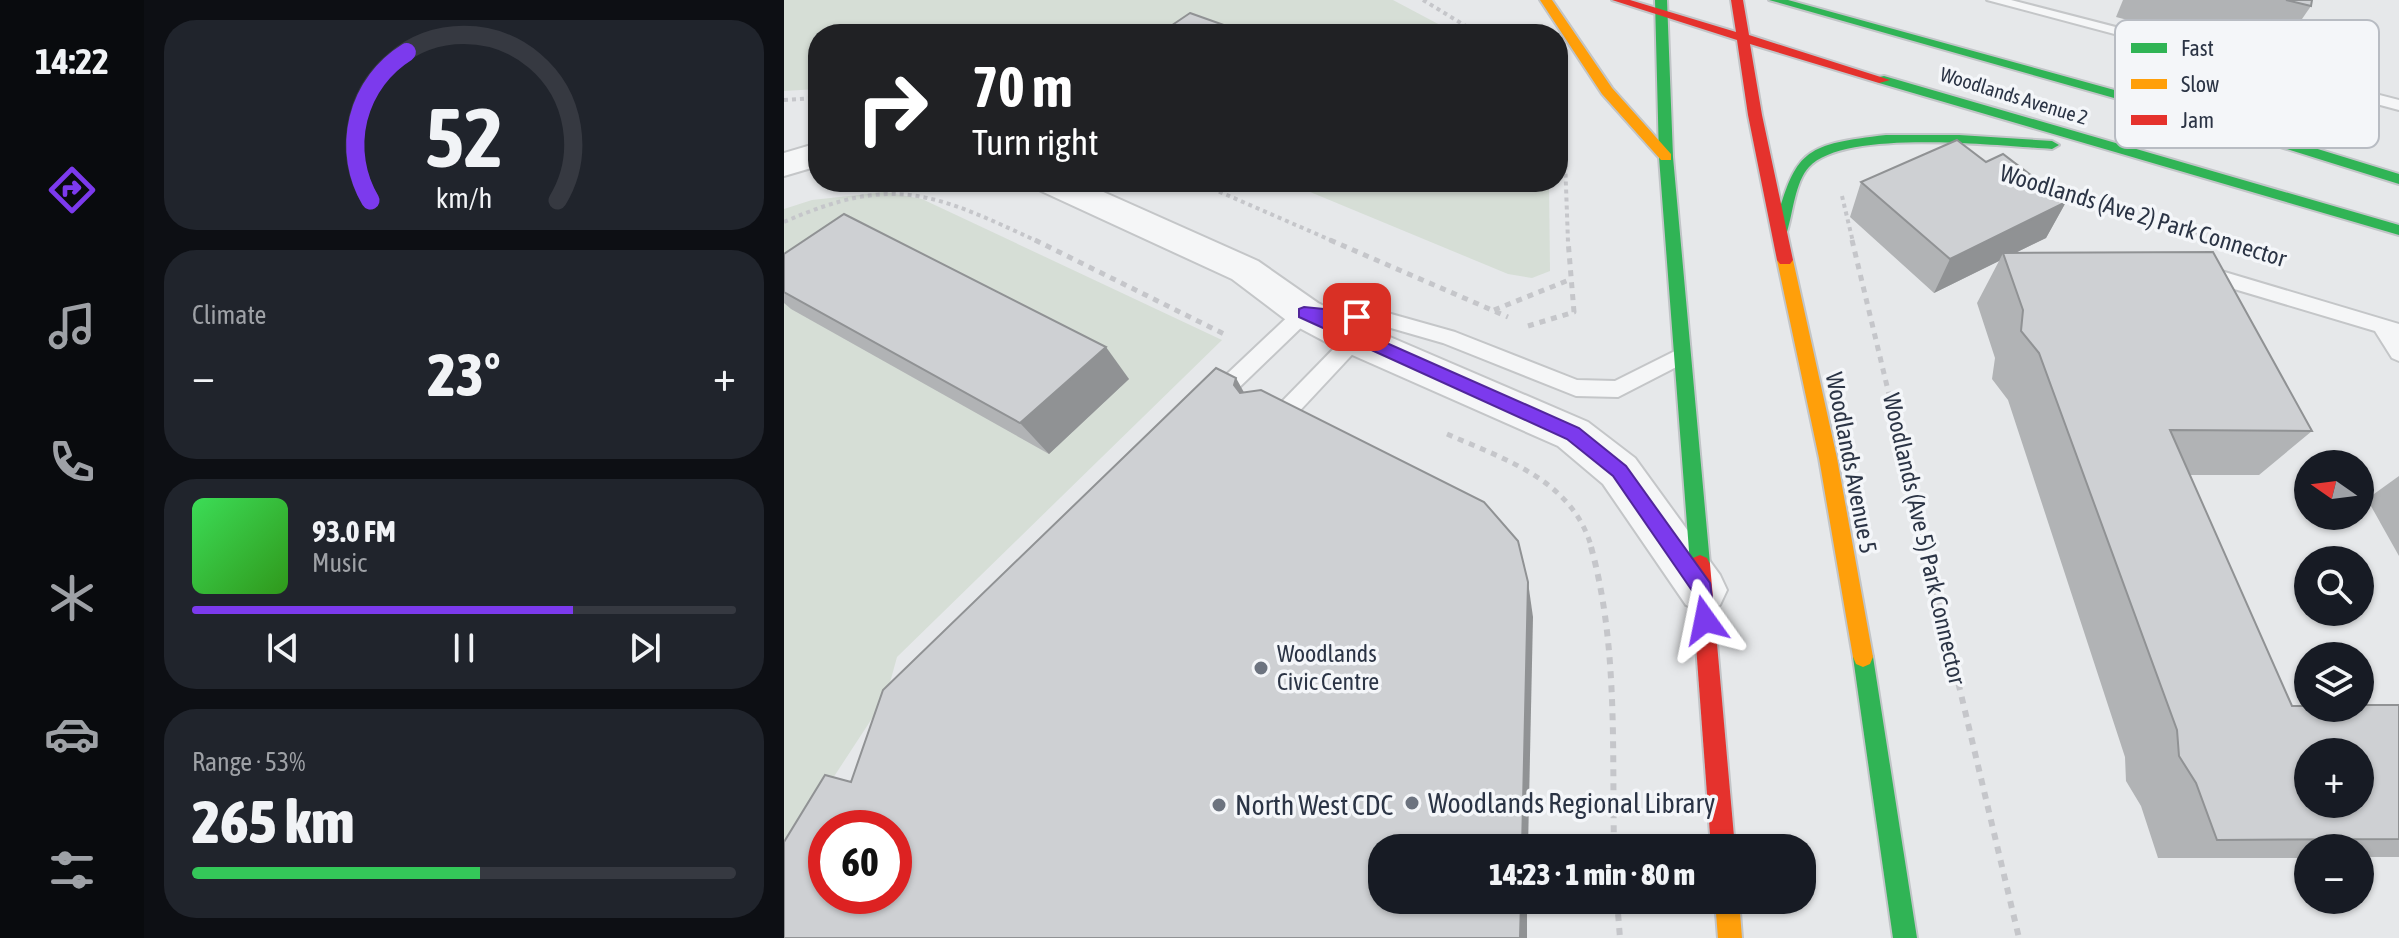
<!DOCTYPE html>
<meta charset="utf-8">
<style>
body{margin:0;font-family:"Asap Condensed",sans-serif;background:#20242c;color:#f1f3f6;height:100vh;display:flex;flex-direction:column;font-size:30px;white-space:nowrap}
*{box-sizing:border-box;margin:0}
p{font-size:26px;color:#9ea1a6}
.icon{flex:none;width:44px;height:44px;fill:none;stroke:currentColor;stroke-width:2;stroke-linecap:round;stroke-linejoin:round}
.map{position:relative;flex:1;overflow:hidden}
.panel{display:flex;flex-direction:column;gap:20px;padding:20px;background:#0d0f14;width:640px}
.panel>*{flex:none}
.guide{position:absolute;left:24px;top:24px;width:760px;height:168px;border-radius:32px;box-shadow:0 2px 6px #0004;background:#202124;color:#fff;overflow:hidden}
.needle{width:52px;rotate:284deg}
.controls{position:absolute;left:1510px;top:450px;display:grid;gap:16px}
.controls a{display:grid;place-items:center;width:80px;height:80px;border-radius:50%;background:#171b24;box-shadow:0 2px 6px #0004;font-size:40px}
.speed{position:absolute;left:24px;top:810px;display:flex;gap:16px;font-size:40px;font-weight:700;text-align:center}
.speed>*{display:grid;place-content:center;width:104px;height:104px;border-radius:50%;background:#171b24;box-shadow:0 2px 6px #0004;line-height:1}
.speed .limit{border:12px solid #d22;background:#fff;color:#111}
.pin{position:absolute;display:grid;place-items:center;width:68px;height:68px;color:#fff;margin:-34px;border-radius:16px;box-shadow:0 4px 12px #0006}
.me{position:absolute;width:88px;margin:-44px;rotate:348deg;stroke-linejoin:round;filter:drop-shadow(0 0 6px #0008)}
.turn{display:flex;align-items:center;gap:28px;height:168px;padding:0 32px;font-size:36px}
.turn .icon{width:104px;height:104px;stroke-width:2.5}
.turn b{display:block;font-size:56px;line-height:68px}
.big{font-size:60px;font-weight:800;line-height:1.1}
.panel .card{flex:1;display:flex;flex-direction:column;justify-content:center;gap:12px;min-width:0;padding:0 28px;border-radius:32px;background:#20242c}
.panel .dial{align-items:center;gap:0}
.dial svg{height:208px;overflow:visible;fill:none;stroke:#363941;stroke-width:7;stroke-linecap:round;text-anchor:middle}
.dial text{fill:#f1f3f6;stroke:none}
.song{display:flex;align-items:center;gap:24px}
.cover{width:96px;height:96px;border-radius:12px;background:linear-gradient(135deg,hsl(130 70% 55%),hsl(110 70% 35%))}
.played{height:8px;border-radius:4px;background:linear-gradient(90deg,#7c3aed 70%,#363941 70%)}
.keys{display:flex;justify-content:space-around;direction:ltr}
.heat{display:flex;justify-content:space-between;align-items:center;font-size:44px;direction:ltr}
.charge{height:12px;border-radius:6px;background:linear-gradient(90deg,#34c759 53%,#363941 0)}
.trip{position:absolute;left:584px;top:834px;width:448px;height:80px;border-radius:32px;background:#171b24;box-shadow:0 2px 6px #0004;font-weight:800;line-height:80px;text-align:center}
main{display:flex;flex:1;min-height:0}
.tab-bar{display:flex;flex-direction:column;width:144px;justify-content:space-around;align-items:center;background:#090b0e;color:#9ea1a6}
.tab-bar .icon{width:56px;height:56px}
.tab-bar .active{color:#7c3aed}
.tab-bar b{font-size:36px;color:#f1f3f6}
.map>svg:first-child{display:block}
.green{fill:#d6ded6}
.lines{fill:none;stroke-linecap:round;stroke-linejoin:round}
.lane-casing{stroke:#c4c6c8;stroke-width:4}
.street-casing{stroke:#c4c6c8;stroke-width:4}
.fast-casing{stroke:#c2c5c8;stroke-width:4}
.slow-casing{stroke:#c2c5c8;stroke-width:4}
.jam-casing{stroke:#c2c5c8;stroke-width:4}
.path-far2{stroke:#c5c6ca;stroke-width:4;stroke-dasharray:4 4;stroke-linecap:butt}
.path-far1{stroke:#c5c6ca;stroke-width:5;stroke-dasharray:6 6;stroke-linecap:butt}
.path{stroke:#c5c6ca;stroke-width:6;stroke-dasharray:7 7;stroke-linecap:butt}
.lane{fill:#f5f6f7;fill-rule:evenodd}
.street{fill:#f5f6f7;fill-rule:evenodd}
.fast{fill:#30b455;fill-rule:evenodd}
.slow{fill:#ff9f0a;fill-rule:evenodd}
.jam{fill:#e5322d;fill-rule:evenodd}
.wall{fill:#b1b3b5}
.shaded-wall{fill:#909294}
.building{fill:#ced0d3;stroke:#909294;stroke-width:2;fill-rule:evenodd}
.route{fill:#7c3aed;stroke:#51269a;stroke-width:2}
.poi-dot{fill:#6c737f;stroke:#f4f6f9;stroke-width:3}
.labels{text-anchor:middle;stroke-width:7;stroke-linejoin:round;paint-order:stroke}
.far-street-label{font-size:20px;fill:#2b3445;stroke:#f4f6f9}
.street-label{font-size:24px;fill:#2b3445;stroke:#f4f6f9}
.poi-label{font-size:24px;fill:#2b3445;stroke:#f4f6f9;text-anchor:start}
.near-poi-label{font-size:28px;fill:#2b3445;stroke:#f4f6f9;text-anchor:start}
.key{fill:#f4f6f9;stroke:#b8bcc3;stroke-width:2}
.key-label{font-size:22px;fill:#2b3445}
</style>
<main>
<nav class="tab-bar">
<b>14:22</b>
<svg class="icon active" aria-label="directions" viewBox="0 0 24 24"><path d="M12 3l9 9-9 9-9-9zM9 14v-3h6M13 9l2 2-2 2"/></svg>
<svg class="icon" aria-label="music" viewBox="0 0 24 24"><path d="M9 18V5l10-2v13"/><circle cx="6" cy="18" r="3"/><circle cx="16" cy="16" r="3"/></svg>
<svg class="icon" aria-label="phone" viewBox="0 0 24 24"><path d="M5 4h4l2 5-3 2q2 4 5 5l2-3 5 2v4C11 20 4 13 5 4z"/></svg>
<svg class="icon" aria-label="climate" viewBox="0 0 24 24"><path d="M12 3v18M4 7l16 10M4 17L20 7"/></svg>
<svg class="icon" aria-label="car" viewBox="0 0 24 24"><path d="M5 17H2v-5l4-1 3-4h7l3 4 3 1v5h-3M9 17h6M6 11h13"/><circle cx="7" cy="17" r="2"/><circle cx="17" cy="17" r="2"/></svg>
<svg class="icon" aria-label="filters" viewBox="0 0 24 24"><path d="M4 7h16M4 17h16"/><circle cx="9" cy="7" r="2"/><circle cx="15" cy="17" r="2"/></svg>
</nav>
<section class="panel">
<div class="card dial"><svg viewBox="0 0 100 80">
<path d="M14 69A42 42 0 1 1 86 69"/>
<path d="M14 69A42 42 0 0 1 28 12" stroke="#7c3aed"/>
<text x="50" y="56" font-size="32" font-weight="700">52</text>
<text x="50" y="72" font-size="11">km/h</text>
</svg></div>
<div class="card"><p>Climate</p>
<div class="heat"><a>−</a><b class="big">23°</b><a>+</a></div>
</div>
<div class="card">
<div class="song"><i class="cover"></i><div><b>93.0 FM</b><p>Music</p></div></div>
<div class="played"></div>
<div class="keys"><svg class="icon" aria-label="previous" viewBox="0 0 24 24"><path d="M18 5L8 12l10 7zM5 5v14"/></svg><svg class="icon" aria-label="pause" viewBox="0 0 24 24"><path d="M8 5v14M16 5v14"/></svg><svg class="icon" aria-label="next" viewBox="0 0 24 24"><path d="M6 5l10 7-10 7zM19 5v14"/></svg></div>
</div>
<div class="card"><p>Range · 53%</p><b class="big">265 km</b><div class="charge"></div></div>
</section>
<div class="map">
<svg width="1615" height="938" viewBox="0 0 1615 938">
<rect width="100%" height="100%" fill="#e6e8ea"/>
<g class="green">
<polygon points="0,0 609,0 673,34 34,34 34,89 0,91"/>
<polygon points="502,182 765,182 766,271 748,278 724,274"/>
<polygon points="101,192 138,199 438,340 113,657 102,697 0,853 0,209 28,200"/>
</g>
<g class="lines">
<defs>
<g id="lane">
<polygon points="1203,0 1227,0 1615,100 1615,110"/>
<polygon points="1417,265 1615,324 1615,361 1608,358 1591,331 1410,277 1408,272"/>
<polygon points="520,306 600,312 671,332 793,380 831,381 897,348 907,356 904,361 834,397 792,396 659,343 600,326 524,321 439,403 425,403 422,397 425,391 513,308"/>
<polygon points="571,331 578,334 581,339 578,344 495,433 479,433 476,427 479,421 564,334"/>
</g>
<g id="street">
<polygon points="34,143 34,166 0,176 0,153"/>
<polygon points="250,182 297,182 474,261 534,303 585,328 804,422 851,458 936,575 943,590 936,605 919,612 902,605 819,484 774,446 557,350 506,323 448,279 255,190"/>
</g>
<g id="fast">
<polygon points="871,0 883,0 889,157 926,564 923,570 916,573 909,570 906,564 875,157"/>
<polygon points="985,0 1004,0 1439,120 1615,174 1615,184 1429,126"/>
<polygon points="1100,76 1615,225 1615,235 1095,83 1095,77"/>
<path d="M1102 135H1175L1268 141 1275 145 1268 149C1216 146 1061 128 1025 167 1011 182 1009 213 1003 232L1001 236H991L989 232C1012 151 1016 145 1102 135Z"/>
<polygon points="1079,647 1086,650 1089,657 1133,938 1109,938 1069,657 1072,650"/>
</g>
<g id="slow">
<polygon points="756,0 768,0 828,88 887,154 887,160 877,160 818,94"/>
<polygon points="1001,255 1009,260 1053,458 1089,657 1086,664 1079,667 1072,664 1069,657 1035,458 993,260"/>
<polygon points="931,900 955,900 958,938 934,938"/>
</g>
<g id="jam">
<polygon points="828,0 846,0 952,32 947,0 959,0 965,35 1106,80 1095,83 966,44 978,115 1009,260 1006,264 996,264 993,260 964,115 953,40"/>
<polygon points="916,555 923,558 926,564 951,848 927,848 906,564 909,558"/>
</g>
</defs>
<use href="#lane" class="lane-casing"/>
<use href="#street" class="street-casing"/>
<use href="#fast" class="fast-casing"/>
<use href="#slow" class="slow-casing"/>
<use href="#jam" class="jam-casing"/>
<g class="path-far2">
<polyline points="639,0 695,34"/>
<polyline points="0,100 34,98"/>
<polyline points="774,119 780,131 784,242"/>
<polyline points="413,182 551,242"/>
<polyline points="1265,188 1420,236"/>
<polyline points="1058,196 1069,242"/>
<path d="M0 222C111 173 151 194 255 242"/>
</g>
<g class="path-far1">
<polyline points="251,240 442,335"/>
<polyline points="546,240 724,317"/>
<polyline points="1068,240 1142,549"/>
<polyline points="710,310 785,280"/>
<polyline points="744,326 790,312 784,240"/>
<path d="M663 434C722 460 789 480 808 549"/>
</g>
<g class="path">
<path d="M807 547C834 644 828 748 830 848"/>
<polyline points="1142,547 1235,938"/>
<polyline points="833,900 836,938"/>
</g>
<use href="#lane" class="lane"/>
<use href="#street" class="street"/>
<use href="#fast" class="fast"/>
<use href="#slow" class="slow"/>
<use href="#jam" class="jam"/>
</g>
<g class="wall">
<polygon points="1339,0 1528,0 1527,6 1491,58 1332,17"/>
<polygon points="1202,162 1282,202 1262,238 1231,253 1528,431 1475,475 1405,475 1508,706 1615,705 1615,857 1576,857 1576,848 1524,848 1524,858 1374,858 1357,806 1342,781 1341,757 1224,400 1208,379 1211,358 1193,303 1215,261 1150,293 1066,217 1077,182"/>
<polygon points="0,254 345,379 265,454 7,309 0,303"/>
<polygon points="1615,476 1615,556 1583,499"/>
</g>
<g class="shaded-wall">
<polygon points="1282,202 1262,238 1221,258 1219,253 1215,261 1150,293 1166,259"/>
<polygon points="322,347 345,379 265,454 236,423"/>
<polygon points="452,378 476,421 450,385"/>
<polygon points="744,582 749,617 744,848 738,848"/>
<polygon points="737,900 743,900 743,938 736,938"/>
</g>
<g class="building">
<polygon points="1502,0 1528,0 1527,6"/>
<polygon points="406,13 465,34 375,34"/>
<polygon points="1173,140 1202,162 1219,154 1282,202 1166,259 1077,182"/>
<polygon points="60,214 322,347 236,423 0,292 0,254"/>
<path d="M1429 252 1528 431 1386 430 1508 706H1524V708H1576V705H1615V839L1433 840 1412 783 1395 756 1393 730 1255 353 1237 331 1239 310 1219 253ZM1524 752H1576V804H1524Z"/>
<path d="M432 368 452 378 450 385 456 393 477 390 700 502 734 541 744 582 738 848H598V900H737L736 938H0V842L41 775 67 782 99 690ZM42 828H110V896H42Z"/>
</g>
<polygon class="route" points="520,307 579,313 579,321 555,322 795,428 842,466 926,583 931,620 928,627 914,627 909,592 829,476 783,439 515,317 515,309"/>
<g class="poi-dot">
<circle cx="477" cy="668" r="8"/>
<circle cx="628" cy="803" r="8"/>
<circle cx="435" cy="805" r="8"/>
</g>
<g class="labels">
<g class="far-street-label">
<text transform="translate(1230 96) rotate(17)" y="7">Woodlands Avenue 2</text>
</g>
<g class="street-label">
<text transform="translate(1359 216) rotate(17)" y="8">Woodlands (Ave 2) Park Connector</text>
<text transform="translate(1067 463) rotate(79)" y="8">Woodlands Avenue 5</text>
<text transform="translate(1140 539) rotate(77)" y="8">Woodlands (Ave 5) Park Connector</text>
</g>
<g class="poi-label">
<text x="493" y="662">Woodlands<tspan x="493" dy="28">Civic Centre</tspan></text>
</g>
<g class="near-poi-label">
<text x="644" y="813">Woodlands Regional Library</text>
<text x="451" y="815">North West CDC</text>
</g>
</g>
<rect x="1331" y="20" width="264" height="128" rx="12" class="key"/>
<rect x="1347" y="43" width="36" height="10" fill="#30b455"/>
<rect x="1347" y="79" width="36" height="10" fill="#ff9f0a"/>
<rect x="1347" y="115" width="36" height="10" fill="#e5322d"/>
<g class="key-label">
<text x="1397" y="56">Fast</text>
<text x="1397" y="92">Slow</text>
<text x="1397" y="128">Jam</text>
</g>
</svg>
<div class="controls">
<a><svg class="needle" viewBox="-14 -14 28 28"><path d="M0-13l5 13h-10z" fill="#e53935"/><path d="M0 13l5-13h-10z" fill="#9ea1a6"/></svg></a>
<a><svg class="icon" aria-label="search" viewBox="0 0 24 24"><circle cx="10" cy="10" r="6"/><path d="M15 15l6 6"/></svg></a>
<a><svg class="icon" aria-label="layers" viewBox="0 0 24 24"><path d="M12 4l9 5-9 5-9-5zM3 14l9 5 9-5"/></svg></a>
<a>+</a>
<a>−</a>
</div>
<div class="speed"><div class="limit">60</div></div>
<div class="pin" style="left:573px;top:317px;background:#d93025"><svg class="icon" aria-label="arrive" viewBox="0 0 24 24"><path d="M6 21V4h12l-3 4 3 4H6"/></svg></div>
<svg class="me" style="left:921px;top:620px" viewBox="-20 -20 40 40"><path d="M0-17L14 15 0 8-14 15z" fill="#7c3aed" stroke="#fff" stroke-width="4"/></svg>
<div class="trip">14:23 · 1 min · 80 m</div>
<div class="guide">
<div class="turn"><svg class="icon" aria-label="right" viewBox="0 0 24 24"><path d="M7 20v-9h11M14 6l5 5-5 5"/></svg><div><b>70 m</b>Turn right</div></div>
</div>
</div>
</main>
